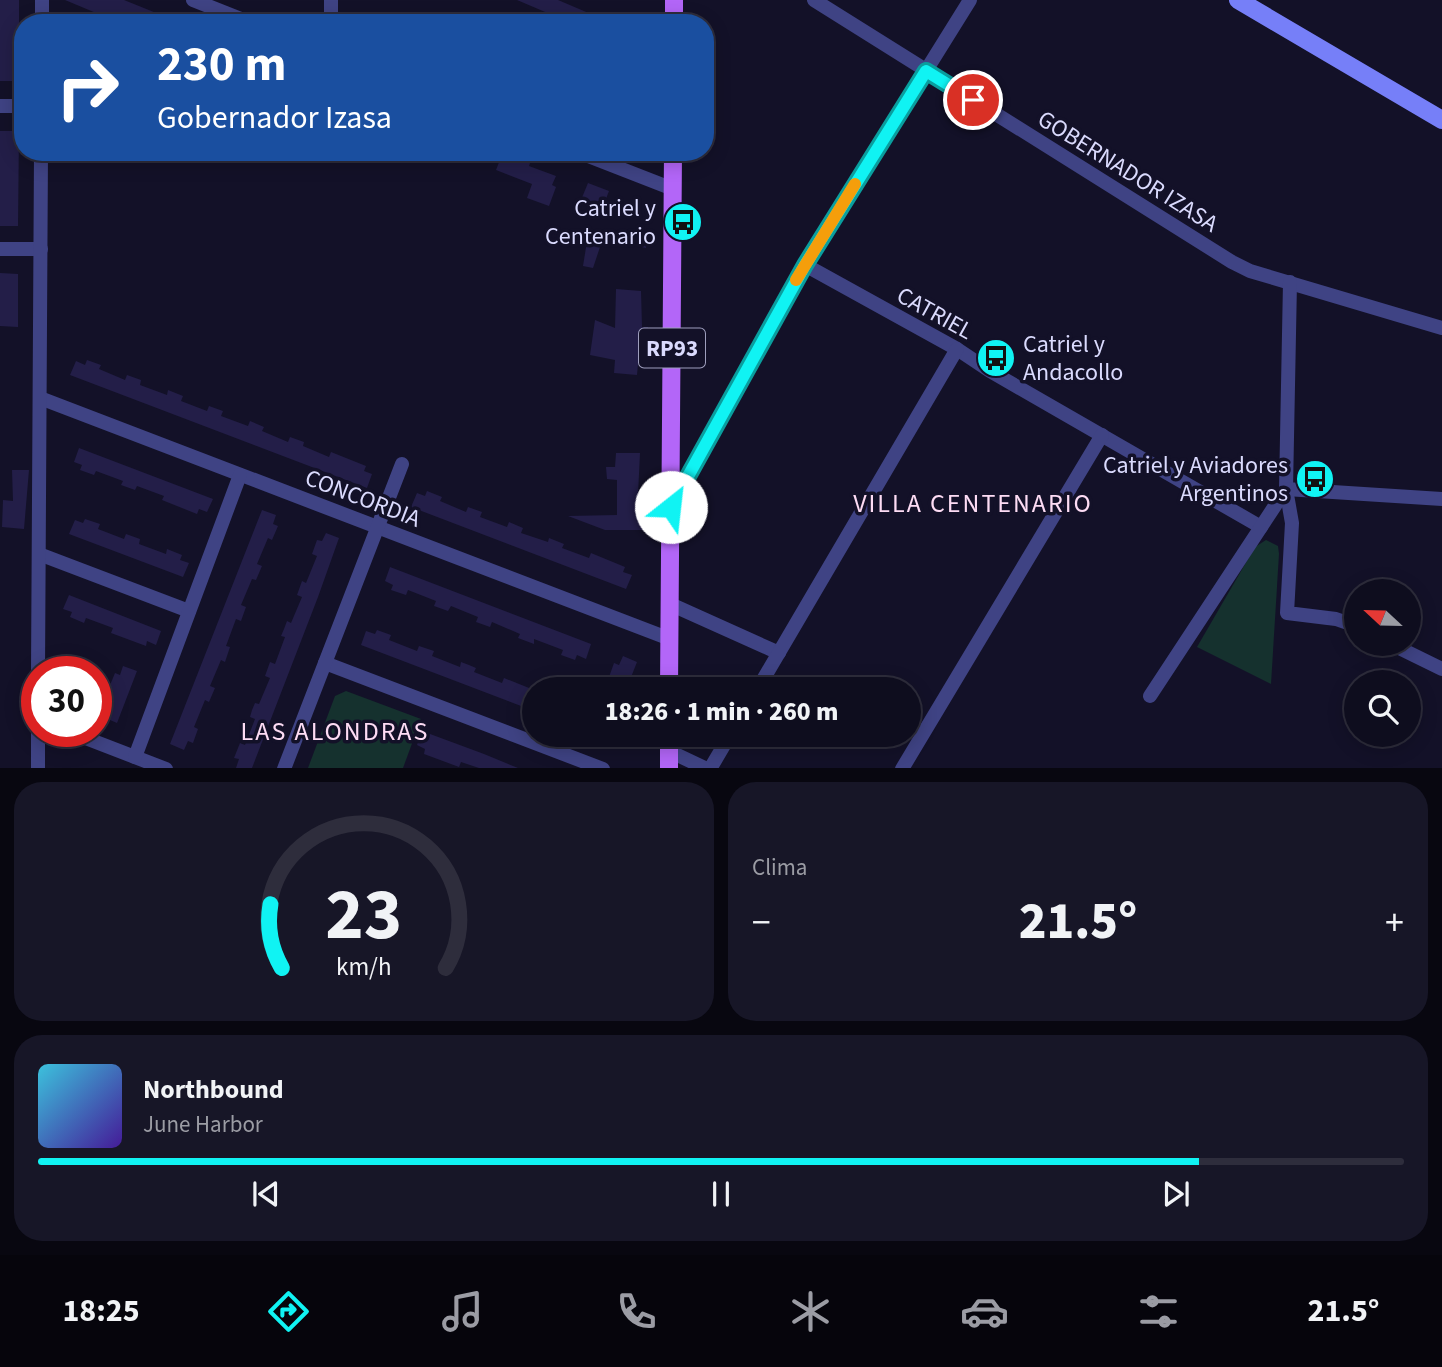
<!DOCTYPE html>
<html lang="es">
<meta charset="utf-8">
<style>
body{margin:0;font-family:"Source Sans 3",sans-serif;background:#171627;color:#f1f3f6;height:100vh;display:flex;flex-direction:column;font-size:26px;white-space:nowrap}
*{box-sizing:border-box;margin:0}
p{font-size:23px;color:#9b9ca4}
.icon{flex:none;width:38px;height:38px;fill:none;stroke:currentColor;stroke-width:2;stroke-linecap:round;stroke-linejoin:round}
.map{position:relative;height:768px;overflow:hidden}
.drawer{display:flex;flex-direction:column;gap:14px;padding:14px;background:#080710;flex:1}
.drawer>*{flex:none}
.top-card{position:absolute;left:14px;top:14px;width:700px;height:147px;border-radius:28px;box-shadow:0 4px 18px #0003,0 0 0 2px #2e2d3c;background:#1a4fa0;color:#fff;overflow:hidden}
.needle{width:46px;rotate:292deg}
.tools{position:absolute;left:1344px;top:579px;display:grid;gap:14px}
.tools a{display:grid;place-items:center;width:77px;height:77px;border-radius:50%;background:#0e0d1e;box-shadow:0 4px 18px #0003,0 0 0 2px #2e2d3c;font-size:35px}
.speed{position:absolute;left:21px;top:656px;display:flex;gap:14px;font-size:35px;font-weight:700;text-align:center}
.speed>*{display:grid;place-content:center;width:91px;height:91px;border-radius:50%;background:#0e0d1e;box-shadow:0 4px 18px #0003,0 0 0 2px #2e2d3c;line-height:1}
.speed .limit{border:10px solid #d22;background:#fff;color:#111}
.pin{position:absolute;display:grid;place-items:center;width:60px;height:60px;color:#fff;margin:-30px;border:4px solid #fff;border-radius:50%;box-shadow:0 2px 7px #0007}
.me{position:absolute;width:77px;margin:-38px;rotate:29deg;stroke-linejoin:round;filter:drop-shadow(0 0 5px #0008)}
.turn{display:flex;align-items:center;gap:24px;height:147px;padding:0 28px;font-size:32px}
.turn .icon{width:91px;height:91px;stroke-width:2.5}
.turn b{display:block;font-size:49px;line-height:60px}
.big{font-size:52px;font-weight:800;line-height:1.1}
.drawer .tile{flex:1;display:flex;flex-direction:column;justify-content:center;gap:10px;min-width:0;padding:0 24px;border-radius:28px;background:#171627}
.drawer .dial{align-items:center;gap:0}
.dial svg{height:182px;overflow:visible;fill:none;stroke:#2e2d3c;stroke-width:7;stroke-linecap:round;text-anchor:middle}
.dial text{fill:#f1f3f6;stroke:none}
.song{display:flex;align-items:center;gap:21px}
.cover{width:84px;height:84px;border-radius:10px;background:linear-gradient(135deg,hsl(190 70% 55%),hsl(260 70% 35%))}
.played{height:7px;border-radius:4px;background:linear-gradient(90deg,#10f3f3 85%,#2e2d3c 85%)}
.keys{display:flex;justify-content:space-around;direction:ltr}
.heat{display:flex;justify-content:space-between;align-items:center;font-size:38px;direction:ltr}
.drawer .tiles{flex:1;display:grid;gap:14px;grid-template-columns:1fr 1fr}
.tile:last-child{grid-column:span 2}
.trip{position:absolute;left:522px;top:677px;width:399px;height:70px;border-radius:35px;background:#0e0d1e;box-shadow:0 4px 18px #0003,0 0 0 2px #2e2d3c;font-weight:800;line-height:70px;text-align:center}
.dock{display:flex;height:112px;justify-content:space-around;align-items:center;background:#06050c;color:#9b9ca4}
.dock .icon{width:49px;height:49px}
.dock .active{color:#10f3f3}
.dock b{font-size:32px;color:#f1f3f6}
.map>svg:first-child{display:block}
.green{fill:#15312e}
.building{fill:#231e48}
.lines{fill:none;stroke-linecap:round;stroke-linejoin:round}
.minor{stroke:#3f4384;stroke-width:14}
.secondary{stroke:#767ff8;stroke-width:18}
.primary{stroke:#b366f8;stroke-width:18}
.route-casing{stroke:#0a9e9e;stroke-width:18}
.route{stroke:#10f3f3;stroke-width:12}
.slow{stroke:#f59e0b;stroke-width:12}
.labels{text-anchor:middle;stroke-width:7;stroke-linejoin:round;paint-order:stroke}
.shield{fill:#131128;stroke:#9e9ebd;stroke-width:2}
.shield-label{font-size:23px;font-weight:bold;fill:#dadafd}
.street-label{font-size:24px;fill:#dadafd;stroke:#131128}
.poi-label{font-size:24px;fill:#dadafd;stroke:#131128;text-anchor:end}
.neighbourhood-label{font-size:26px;letter-spacing:2px;fill:#fddcf4;stroke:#131128}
</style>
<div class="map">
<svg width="1442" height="769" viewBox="0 0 1442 769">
<rect width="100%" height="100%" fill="#131128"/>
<g class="green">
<polygon points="1266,540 1278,546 1279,554 1271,684 1197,647 1255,547"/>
<polygon points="346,691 421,719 403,768 308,768 335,696"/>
</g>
<g class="building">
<rect x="0" y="0" width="19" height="81"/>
<polygon points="65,0 124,0 181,23 120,23"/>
<polygon points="517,0 558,0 612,23 571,23"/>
<polygon points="0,131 19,131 18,226 0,226"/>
<polygon points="503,152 513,152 531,160 529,166 556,176 552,185 556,187 549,206 527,198 532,184 496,170"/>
<polygon points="588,183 609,191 602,209 581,200"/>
<polygon points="589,229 604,235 593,268 583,266"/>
<polygon points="635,229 648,231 646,248 628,244 630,230"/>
<polygon points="0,273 18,274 18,327 0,326"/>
<polygon points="616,289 641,291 642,327 648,327 648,333 652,333 652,354 639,353 637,375 614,373 615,360 590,355 595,320 615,328"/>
<polygon points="87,360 101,365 99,369 125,380 127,375 141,380 140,385 167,395 168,390 183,396 181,401 207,411 209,406 223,411 221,416 248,426 250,421 264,427 262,431 288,442 290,437 304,442 303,446 329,457 331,452 366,466 364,471 372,474 367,488 70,375 76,361 85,365"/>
<polygon points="79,448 213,499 207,512 199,509 197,514 162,500 164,496 137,486 135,490 121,485 123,481 96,471 94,475 80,470 82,465 74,462"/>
<polygon points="616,453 640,453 638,495 644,495 644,530 605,530 568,516 617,515 617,480 607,479 606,467 615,467"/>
<polygon points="12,470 29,470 24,529 2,527 3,500 13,501"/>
<polygon points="427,491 442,497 440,501 466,512 468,507 482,512 480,517 507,527 509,522 523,528 521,533 548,542 549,538 564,544 562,548 589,558 591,553 625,567 623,572 632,575 626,589 411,507 417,493 425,496"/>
<polygon points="262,510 276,515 273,524 278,526 272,540 268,538 257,564 262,566 256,580 252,579 241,605 246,607 241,621 236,619 226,646 230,647 225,662 221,660 210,686 215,688 209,702 205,700 194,727 198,729 193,743 188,741 184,750 170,744"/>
<polygon points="85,519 100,524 98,529 124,539 126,534 140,539 139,544 166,554 167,549 182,555 180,560 189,563 183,577 69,534 75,520 83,523"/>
<polygon points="326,533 339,538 318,597 252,768 236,768 239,759 234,758 240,743 245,745 255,719 250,717 252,710 255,703 259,704 270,678 265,676 270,662 275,664 285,637 281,636 284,629 287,621 291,623 302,597 297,595 302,581 306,583 317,556 312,554 317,540 322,541"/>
<polygon points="390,567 591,644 586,659 577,655 575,660 561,655 563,650 534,639 534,644 518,638 520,634 492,622 490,627 476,622 478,617 451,606 448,611 434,606 436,601 408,590 406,595 391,590 393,585 385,581"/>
<polygon points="69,595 161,631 156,645 147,641 146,646 111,633 113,628 86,618 84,623 70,617 72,612 63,609"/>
<polygon points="377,630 391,635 389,640 417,651 419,646 434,651 432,656 460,667 461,662 469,665 476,668 474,672 502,683 504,678 534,690 534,711 361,645 366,631 375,634"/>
<polygon points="623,656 637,662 626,690 610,690 614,679 609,677 614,663 619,665"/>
<polygon points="123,666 137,671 117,723 103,717 106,709 101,707 115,673 120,675"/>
<polygon points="422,731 484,754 518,768 479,768 461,762 459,767 424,754 425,749 417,745"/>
</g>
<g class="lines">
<g class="minor">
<polyline points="193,0 251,23"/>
<polyline points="331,0 331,23"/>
<polyline points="814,0 1232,262 1250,271 1442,328"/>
<polyline points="42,23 42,0"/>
<polyline points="0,106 23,106"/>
<polyline points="578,152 673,189"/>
<polyline points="0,249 41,249"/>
<polyline points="805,265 957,349 990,371 1261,527"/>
<polyline points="1290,282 1286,489 1292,523 1287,613 1336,619 1356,626"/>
<polyline points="40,398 670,639"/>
<polyline points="671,505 805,265 970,0"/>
<polyline points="39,554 189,611"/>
<polyline points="670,604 779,653"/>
<polyline points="1391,644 1442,669"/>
<polyline points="325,663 603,769"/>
<polyline points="38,672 41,152"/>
<polyline points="757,690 957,349"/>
<polyline points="1150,696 1286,489 1442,499"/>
<polyline points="70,732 166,769"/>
<polyline points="669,751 707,769"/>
<polyline points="135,757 240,475"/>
<polyline points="38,769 38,732"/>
<polyline points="284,769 402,464"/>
<polyline points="710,769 730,735"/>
<polyline points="902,769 1102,435"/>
</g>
<polyline class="secondary" points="1238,0 1442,120"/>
<g class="primary">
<polyline points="674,23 674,0"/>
<polyline points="669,690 673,152"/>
<polyline points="669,769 669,735"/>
</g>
</g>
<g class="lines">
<defs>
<polyline id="route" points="671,507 805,265 926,71 973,100"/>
</defs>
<use href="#route" class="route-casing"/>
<use href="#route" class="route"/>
<polyline class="slow" points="796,280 855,184"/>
</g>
<defs>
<symbol id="bus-disc" viewBox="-11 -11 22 22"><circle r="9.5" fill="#10f3f3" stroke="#131128"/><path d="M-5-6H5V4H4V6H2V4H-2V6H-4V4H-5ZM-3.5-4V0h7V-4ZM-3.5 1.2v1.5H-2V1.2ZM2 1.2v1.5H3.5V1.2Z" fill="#111"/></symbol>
</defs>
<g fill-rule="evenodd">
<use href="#bus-disc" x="661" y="200" width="44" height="44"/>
<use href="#bus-disc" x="974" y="336" width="44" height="44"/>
<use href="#bus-disc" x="1293" y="457" width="44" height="44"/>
</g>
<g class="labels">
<rect class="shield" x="639" y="328.5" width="66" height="39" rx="5"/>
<g class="shield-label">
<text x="672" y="356">RP93</text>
</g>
<g class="street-label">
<text transform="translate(1128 171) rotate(32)" y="8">GOBERNADOR IZASA</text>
<text transform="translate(935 313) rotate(29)" y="8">CATRIEL</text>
<text transform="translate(363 498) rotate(21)" y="8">CONCORDIA</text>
</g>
<g class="poi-label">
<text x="656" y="216">Catriel y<tspan x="656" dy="28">Centenario</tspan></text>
<text x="1023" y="352" text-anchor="start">Catriel y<tspan x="1023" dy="28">Andacollo</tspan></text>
<text x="1288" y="473">Catriel y Aviadores<tspan x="1288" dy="28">Argentinos</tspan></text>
</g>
<g class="neighbourhood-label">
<text x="973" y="512">VILLA CENTENARIO</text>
<text x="335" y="740">LAS ALONDRAS</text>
</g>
</g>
</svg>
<div class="tools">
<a><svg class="needle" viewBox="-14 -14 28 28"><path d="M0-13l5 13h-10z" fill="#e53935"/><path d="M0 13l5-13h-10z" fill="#9b9ca4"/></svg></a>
<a><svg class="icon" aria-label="search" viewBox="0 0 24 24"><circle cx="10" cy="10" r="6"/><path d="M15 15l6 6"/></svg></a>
</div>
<div class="speed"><div class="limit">30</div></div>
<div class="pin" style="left:973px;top:100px;background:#d93025"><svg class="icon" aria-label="arrive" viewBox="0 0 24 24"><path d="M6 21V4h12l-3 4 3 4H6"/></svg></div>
<svg class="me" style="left:671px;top:507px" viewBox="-20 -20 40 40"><circle r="19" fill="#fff"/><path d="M0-13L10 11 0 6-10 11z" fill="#10f3f3"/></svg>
<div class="trip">18:26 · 1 min · 260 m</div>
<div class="top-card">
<div class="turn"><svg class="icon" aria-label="right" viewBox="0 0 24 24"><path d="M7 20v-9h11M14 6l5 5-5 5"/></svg><div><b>230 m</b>Gobernador Izasa</div></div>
</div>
</div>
<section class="drawer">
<div class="tiles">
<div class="tile dial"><svg viewBox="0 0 100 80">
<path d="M14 69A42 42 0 1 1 86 69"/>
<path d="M14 69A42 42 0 0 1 9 41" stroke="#10f3f3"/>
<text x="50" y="56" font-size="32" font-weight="700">23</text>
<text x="50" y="72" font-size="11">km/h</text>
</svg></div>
<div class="tile"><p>Clima</p>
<div class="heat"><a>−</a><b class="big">21.5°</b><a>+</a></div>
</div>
<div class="tile">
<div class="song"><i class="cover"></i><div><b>Northbound</b><p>June Harbor</p></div></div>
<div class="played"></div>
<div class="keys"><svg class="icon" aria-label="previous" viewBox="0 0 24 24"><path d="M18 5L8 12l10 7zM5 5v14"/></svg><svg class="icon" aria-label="pause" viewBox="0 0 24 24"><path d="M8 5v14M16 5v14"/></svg><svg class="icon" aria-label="next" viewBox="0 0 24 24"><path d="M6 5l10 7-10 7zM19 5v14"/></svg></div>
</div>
</div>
</section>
<nav class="dock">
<b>18:25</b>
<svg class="icon active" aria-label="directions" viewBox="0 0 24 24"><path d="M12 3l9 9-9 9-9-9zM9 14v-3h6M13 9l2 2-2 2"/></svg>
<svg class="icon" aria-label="music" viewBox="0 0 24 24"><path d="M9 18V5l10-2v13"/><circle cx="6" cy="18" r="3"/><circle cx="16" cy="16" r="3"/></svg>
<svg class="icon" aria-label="phone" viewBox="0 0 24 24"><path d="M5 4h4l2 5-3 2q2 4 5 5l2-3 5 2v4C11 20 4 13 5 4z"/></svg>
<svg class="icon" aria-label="climate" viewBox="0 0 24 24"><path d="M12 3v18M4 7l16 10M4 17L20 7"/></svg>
<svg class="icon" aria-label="car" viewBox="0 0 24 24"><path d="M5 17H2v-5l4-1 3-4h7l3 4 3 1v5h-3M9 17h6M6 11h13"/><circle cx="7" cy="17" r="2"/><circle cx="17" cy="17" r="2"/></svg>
<svg class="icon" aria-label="filters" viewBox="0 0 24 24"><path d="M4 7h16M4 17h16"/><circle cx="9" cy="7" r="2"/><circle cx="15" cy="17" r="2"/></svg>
<b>21.5°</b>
</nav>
